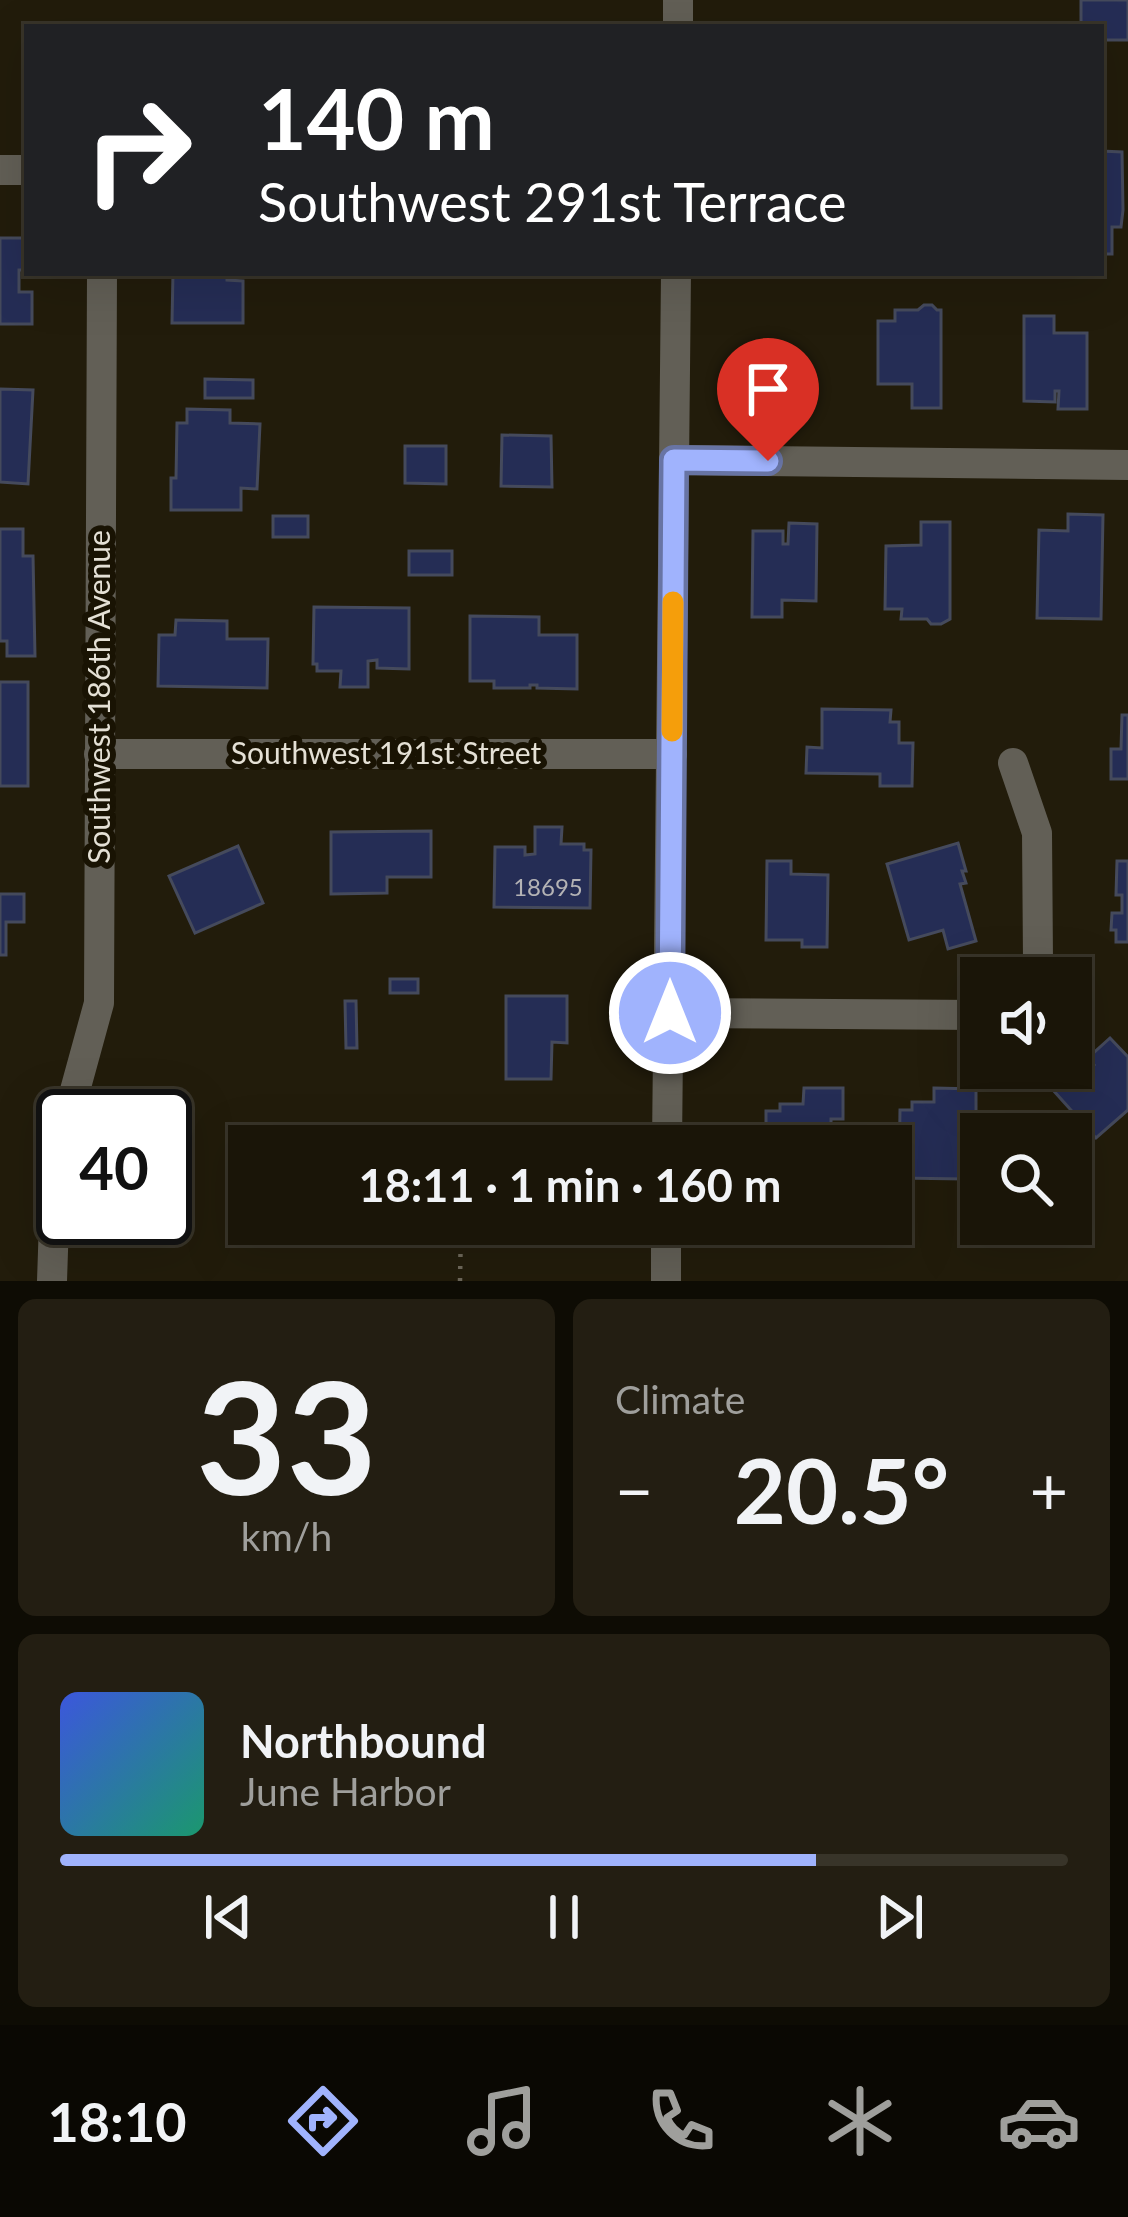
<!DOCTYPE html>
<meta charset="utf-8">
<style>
body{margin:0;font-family:Lato,sans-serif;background:#231e12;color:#f1f3f6;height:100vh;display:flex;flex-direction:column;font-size:45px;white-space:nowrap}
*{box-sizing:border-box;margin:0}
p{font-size:39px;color:#9f9f9c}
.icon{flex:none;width:66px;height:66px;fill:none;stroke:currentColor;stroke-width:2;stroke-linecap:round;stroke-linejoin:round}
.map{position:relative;height:1281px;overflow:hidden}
.sheet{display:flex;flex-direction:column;gap:18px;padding:18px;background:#0e0c04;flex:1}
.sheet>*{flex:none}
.guide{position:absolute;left:24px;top:24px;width:1080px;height:252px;border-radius:0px;box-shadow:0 12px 48px #0002,0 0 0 3px #383429;background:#202124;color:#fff;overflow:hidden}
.fabs{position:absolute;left:960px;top:957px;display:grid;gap:24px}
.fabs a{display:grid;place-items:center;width:132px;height:132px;border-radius:0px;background:#1a1508;box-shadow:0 12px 48px #0002,0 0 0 3px #383429;font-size:60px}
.speed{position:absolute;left:36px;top:1089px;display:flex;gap:24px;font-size:60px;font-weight:700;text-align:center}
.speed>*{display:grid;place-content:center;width:156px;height:156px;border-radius:50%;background:#1a1508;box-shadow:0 12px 48px #0002,0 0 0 3px #383429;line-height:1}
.speed .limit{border:6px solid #111;border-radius:18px;background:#fff;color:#111}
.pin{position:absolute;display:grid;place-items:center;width:102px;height:102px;color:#fff;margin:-123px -51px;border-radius:50% 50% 50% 0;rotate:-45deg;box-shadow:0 0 12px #0007}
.pin .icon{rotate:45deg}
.me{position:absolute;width:132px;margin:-66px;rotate:0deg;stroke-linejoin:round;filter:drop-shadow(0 0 9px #0008)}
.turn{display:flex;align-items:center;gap:42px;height:252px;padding:0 36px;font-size:54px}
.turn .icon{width:156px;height:156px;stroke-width:2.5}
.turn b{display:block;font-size:84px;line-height:102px}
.big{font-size:90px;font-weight:700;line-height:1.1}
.sheet .tile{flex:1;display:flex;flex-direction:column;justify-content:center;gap:18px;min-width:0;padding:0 42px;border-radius:18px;background:#231e12}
.sheet .dial{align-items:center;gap:0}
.dial b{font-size:156px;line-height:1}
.song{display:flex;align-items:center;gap:36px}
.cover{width:144px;height:144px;border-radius:18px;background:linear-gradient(135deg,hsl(230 70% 55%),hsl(160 70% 35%))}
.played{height:12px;border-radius:6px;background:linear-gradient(90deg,#a0b3fd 75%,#383429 75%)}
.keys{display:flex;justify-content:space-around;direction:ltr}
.heat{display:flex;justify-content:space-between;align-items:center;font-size:66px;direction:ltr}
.sheet .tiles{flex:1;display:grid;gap:18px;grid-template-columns:1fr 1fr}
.tile:last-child{grid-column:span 2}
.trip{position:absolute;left:228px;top:1125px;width:684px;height:120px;border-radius:0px;background:#1a1508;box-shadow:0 12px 48px #0002,0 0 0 3px #383429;font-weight:700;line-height:120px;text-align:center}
.tab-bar{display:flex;height:192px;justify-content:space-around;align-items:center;background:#0a0803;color:#9f9f9c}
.tab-bar .icon{width:84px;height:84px}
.tab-bar .selected{color:#a0b3fd}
.tab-bar b{font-size:54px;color:#f1f3f6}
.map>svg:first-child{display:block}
.building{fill:#252d55;stroke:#454a5c;stroke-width:3}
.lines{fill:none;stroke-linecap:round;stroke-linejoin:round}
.path{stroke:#6d6759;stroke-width:4.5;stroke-dasharray:3 9;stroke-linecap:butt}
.minor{stroke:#625f56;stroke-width:30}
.route-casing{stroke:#6874a4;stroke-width:30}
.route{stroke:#a0b3fd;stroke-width:21}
.slow{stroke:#f59e0b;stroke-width:21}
.labels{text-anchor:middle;stroke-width:12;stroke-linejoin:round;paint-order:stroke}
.number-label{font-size:24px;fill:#b4b3b5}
.street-label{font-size:30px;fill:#e4e0d5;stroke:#191303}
</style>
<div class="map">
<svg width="1128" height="1281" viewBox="0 0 1128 1281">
<rect width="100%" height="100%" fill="#221c0b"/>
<g class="building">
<polygon points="1081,0 1128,0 1128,40 1101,40 1101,27 1081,27"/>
<polygon points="1101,151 1122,152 1123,210 1121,227 1112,227 1112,254 1101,254"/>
<polygon points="0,238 27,238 27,270 19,270 19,292 32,292 32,324 0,324"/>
<polygon points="173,273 227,273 227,280 243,281 243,323 172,323"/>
<polygon points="924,305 932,305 937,310 941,310 941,408 912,408 912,384 878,384 878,321 895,321 895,310 918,310"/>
<polygon points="1024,316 1054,316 1054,333 1087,333 1087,409 1058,409 1059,391 1055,391 1055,402 1024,401"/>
<polygon points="205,379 253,380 253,398 205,398"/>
<polygon points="0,389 33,390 28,484 0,482"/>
<polygon points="187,409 230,410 230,423 260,424 257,489 241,488 241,510 171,510 171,478 176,478 177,423 187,423"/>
<polygon points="502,435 551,436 552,487 501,486"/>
<polygon points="405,446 446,446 446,484 405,483"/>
<polygon points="1068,514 1103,515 1101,619 1037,618 1039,530 1068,531"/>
<rect x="273" y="516" width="35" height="21"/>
<polygon points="921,522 950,522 950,619 941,624 931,624 927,619 901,619 902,609 885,609 886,546 921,545"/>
<polygon points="789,523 817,524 816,601 782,600 782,617 752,617 753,531 783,531 783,544 788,544"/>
<polygon points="0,529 23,529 23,556 33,556 35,656 7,656 7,641 0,641"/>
<rect x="409" y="551" width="43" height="24"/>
<polygon points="314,607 409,608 409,669 377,668 377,660 368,661 368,687 340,687 341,671 317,671 317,664 313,664"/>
<polygon points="470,616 539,617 539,635 577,635 577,689 537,688 537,685 530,685 530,688 494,688 494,681 470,681"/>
<polygon points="176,620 227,621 227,639 268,639 267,688 158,686 159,635 175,635"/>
<rect x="0" y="682" width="28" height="104"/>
<polygon points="822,709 891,710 890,722 899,722 899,743 913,743 912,786 880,786 880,774 806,773 807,747 822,748"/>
<polygon points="1122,715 1128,715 1128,779 1111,779 1111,749 1121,749"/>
<polygon points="535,827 562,827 561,844 584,844 584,850 591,850 590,908 494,907 495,847 525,847 525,855 535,854"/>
<polygon points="431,831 431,877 387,877 387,893 331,894 331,832"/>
<polygon points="958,843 966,871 962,871 966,883 960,884 976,941 948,949 943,930 909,940 887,864"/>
<polygon points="238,846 263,903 195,933 169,876"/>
<polygon points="767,861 791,861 791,874 828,875 827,947 802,947 802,940 766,940"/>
<polygon points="1117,861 1128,861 1128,942 1116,942 1116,930 1111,930 1112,913 1122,913 1122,895 1116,895"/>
<polygon points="0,894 24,894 24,922 6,922 6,955 0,955"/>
<rect x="390" y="979" width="28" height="14"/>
<polygon points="506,996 567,996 567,1043 552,1042 551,1079 506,1079"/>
<polygon points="345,1001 356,1001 357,1048 346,1048"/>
<polygon points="1110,1038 1128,1057 1128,1110 1096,1138 1053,1090 1078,1067 1089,1079 1092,1077 1087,1072 1094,1065 1088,1058"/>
<polygon points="804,1088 843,1088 843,1119 831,1119 831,1146 766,1146 766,1111 780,1111 780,1104 803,1104"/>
<polygon points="934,1088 976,1089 976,1120 964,1120 964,1179 899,1178 900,1110 912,1110 912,1102 934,1102"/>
</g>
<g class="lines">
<g class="path">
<polyline points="462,1146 462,1127 498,1127"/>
<polyline points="460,1281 461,1224"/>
</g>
<g class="minor">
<polyline points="678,27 678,0"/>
<polyline points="0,170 27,170"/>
<polyline points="674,460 1128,465"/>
<polyline points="99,754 672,754"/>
<polyline points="1013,763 1037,833 1038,961 1034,978"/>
<polyline points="670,1013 981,1015"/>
<polyline points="68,1116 99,1003 102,273"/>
<polyline points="667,1146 676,273"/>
<polyline points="52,1281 56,1162 63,1136"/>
<polyline points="666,1281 666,1224"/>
</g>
</g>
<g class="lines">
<defs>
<polyline id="route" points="670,1013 674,460 768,461"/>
</defs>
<use href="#route" class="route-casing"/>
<use href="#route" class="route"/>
<polyline class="slow" points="672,731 673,602"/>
</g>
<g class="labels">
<g class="number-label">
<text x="548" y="896">18695</text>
</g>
<g class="street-label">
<text transform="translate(100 697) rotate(-90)" y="10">Southwest 186th Avenue</text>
<text x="386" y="764">Southwest 191st Street</text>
</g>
</g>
</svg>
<div class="fabs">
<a><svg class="icon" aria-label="sound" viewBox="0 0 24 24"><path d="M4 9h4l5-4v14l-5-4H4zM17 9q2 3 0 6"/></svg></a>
<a><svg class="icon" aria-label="search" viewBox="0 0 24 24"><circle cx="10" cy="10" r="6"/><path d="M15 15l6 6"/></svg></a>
</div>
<div class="speed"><div class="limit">40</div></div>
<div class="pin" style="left:768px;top:461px;background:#d93025"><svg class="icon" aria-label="arrive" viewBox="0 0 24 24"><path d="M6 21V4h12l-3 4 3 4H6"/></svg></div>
<svg class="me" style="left:670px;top:1013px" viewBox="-20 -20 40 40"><circle r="17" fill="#a0b3fd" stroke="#fff" stroke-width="3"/><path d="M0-11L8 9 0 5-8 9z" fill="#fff"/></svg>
<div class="trip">18:11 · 1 min · 160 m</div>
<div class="guide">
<div class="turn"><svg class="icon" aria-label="right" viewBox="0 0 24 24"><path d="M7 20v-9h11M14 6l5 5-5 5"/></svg><div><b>140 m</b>Southwest 291st Terrace</div></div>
</div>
</div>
<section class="sheet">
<div class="tiles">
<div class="tile dial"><b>33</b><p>km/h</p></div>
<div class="tile"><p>Climate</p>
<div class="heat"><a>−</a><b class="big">20.5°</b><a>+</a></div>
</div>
<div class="tile">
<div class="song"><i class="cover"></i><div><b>Northbound</b><p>June Harbor</p></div></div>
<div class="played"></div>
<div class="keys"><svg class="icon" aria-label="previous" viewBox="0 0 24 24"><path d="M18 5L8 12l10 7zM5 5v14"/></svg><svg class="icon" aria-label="pause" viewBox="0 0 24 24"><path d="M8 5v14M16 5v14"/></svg><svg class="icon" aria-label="next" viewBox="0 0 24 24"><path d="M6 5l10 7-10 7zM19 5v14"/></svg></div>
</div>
</div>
</section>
<nav class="tab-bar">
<b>18:10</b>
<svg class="icon selected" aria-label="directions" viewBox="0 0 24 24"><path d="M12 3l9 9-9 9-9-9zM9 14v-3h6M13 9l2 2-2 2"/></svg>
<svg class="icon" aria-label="music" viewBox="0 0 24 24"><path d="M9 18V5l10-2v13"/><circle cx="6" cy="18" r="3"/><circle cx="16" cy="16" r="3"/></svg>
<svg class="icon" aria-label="phone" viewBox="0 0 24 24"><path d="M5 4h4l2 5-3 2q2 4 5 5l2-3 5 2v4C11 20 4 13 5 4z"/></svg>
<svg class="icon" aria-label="climate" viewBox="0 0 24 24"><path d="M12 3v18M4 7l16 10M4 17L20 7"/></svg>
<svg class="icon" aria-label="car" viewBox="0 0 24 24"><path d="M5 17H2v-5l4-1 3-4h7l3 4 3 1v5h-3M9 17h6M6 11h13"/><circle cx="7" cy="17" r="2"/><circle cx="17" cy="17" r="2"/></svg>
</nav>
